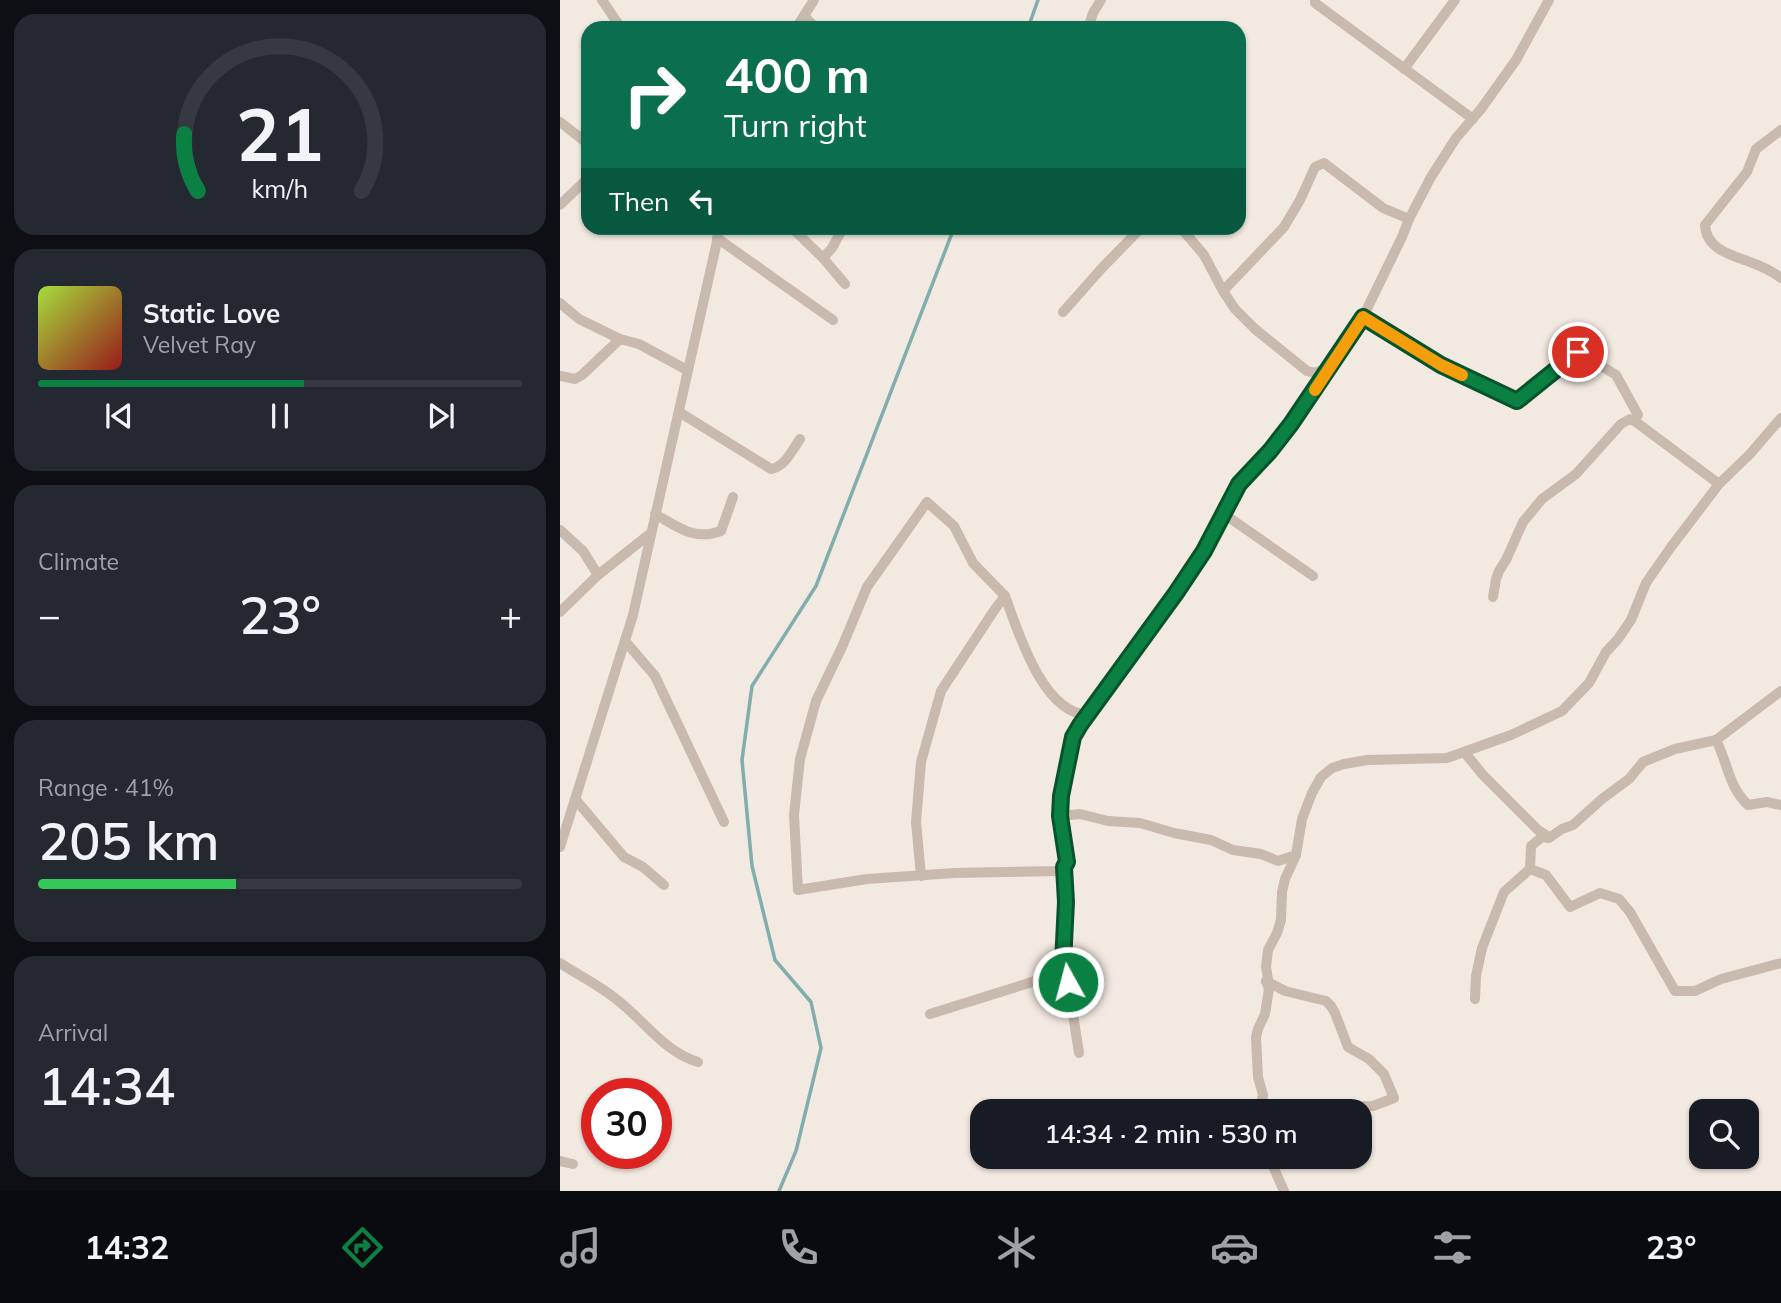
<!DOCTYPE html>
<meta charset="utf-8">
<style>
body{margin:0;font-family:Mulish,sans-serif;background:#242831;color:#f1f3f6;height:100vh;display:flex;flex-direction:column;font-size:26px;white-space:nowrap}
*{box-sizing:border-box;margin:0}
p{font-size:23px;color:#9ea1a6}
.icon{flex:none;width:38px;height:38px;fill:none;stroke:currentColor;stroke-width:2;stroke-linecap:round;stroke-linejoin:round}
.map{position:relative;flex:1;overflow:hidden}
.panel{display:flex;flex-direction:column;gap:14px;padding:14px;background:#0d0f14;width:560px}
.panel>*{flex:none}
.hud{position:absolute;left:21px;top:21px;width:665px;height:214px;border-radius:21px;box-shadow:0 2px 5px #0004;background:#0b6e4f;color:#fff;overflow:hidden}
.controls{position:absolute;left:1129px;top:1099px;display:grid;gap:14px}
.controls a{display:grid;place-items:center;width:70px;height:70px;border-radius:14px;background:#171b24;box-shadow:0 2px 5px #0004;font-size:35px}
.speed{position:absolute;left:21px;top:1078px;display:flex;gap:14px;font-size:35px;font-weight:700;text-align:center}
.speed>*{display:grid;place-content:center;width:91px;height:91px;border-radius:50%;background:#171b24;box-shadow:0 2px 5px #0004;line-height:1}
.speed .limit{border:10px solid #d22;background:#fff;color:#111}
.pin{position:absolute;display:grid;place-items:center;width:60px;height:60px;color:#fff;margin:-30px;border:4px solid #fff;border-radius:50%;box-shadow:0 2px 7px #0007}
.me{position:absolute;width:77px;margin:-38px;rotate:353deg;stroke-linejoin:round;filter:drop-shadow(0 0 5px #0008)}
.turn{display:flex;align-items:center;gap:24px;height:147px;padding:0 28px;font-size:32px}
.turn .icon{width:91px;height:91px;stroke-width:2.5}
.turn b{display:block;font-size:49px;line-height:60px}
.then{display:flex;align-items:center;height:66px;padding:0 28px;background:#0003;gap:14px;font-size:26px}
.big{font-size:52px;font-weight:600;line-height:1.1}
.panel .widget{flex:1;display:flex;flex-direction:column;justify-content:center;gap:10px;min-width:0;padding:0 24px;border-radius:21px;background:#242831}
.panel .dial{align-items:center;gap:0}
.dial svg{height:182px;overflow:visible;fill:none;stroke:#363941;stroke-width:7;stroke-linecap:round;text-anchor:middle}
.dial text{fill:#f1f3f6;stroke:none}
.song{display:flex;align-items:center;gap:21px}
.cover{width:84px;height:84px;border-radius:10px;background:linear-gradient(135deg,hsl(80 70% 55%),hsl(0 70% 35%))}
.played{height:7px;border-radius:4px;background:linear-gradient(90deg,#0b8043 55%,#363941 55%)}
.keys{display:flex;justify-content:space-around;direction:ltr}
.heat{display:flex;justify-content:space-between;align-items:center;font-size:38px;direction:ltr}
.charge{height:10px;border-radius:5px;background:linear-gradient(90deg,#34c759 41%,#363941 0)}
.trip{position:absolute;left:410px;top:1099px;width:402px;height:70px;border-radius:21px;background:#171b24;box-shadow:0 2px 5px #0004;font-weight:600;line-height:70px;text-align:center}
.menu{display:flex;height:112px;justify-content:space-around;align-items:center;background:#090b0e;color:#9ea1a6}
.menu .icon{width:49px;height:49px}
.menu .selected{color:#0b8043}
.menu b{font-size:32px;color:#f1f3f6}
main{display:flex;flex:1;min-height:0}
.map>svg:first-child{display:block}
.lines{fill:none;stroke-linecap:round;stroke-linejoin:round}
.stream{stroke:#81adad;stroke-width:3.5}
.minor{stroke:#cab9ad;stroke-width:10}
.route-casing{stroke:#07532c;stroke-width:18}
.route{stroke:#0b8043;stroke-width:12}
.slow{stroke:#f59e0b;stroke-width:12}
</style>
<main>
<section class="panel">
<div class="widget dial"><svg viewBox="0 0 100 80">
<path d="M14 69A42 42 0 1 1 86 69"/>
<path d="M14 69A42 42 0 0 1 8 44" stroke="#0b8043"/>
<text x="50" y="56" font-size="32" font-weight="700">21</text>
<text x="50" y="72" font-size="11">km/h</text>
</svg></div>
<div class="widget">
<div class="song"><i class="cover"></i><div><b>Static Love</b><p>Velvet Ray</p></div></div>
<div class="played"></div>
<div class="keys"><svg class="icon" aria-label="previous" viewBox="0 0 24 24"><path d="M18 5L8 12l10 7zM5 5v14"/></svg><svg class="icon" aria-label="pause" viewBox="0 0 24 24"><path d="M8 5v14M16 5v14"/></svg><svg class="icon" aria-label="next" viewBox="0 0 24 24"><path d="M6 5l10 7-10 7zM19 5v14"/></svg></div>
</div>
<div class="widget"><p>Climate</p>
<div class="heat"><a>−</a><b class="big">23°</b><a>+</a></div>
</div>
<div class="widget"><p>Range · 41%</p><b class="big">205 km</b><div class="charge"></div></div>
<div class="widget"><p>Arrival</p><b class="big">14:34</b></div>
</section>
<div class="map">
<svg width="1221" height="1191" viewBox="0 0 1221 1191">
<rect width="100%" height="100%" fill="#f2e9e1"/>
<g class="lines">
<g class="stream">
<polyline points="468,28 478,0"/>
<polyline points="219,1191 236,1151 261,1048 251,1002 215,960 192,866 182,760 192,686 256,586 394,228"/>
</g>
<g class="minor">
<polyline points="42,0 61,28"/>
<polyline points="755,0 755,3 913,119"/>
<polyline points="244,16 256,28"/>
<polyline points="236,28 254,0"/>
<polyline points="528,28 533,13 541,0"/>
<polyline points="844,69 895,0"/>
<polyline points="0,122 28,144"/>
<path d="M1221 130 1196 149 1187 172 1145 225C1146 249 1171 255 1190 262 1201 266 1212 271 1221 278"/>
<polyline points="0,205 28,178"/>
<polyline points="232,228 263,258 285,284"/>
<path d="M621 228 644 255 663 291 675 309 695 329 747 371C756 374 761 371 770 366"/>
<polyline points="157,238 273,320"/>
<polyline points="263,258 272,248 283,228"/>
<polyline points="663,291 724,227 740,200 755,167 764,163 823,208 849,219"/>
<polyline points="0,303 19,319 60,339 79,344 127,370"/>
<polyline points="503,312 542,268 581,228"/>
<polyline points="803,317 881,365 957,401 1019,352 1056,375 1078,415"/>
<polyline points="0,376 15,379 22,375 60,339"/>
<path d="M119 412 211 469C225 467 232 450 240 439"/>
<path d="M95 514C118 527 134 541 161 531L173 497"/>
<polyline points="664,514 753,576"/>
<polyline points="0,530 23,551 38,575"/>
<polyline points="445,596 413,563 394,526 367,502 307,587 282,647 256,701 240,759 234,815 238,890 307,879 394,873 499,871 504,867"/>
<polyline points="933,597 936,579 939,571 946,560 963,522 982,499 1016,474 1061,424 1070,419 1076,422 1159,484"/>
<polyline points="0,612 38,575 91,533"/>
<polyline points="65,641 95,676 164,822"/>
<path d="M1156 740C1168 763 1168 786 1188 805L1207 802 1221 805"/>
<polyline points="905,753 923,775 978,830 989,837"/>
<polyline points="16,800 64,857 83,867 104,885"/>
<polyline points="500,816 520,814 548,821 580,823 614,833 651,840 673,850 701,854 718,861 736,855"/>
<polyline points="0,847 73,615 160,228"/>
<polyline points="970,869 986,875 1010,907 1040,893 1059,899 1070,912 1115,991 1135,991 1161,979 1221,963"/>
<path d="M361 876 356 822 361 762 381 691 435 609 445 596C458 631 482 713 528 715"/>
<path d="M0 963C18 975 39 985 56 999 84 1020 104 1052 138 1062"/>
<polyline points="706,981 725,991 766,1001 771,1006 775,1013 788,1047 809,1059 824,1074 834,1098 813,1106 779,1107 774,1111"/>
<polyline points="915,999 916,976 922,948 944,892 970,869 971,846 982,837 989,838 1002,829 1013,825 1042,799 1069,779 1083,762 1115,749 1156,740 1221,691"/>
<polyline points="370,1014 488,977 503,963"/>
<path d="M519 1053 508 982 503 963 506 902 504 867 507 862C505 847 502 832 501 817 499 793 508 746 520 725L616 593 644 551 679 484 710 451 731 424 773 363 803 317 842 237 849 219 871 177 896 138 921 109 956 60 989 0"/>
<polyline points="700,1111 703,1095 698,1077 696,1037 698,1029 705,1014 709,989 706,981 708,979 706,967 708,950 717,933 721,920 722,892 725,879 736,855 742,819 752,793 761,777 772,768 784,764 807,760 887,758 951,735 1002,711 1029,683 1046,652 1058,639 1071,620 1086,583 1111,547 1159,484 1190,454 1221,418"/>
<polyline points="709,1157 724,1191"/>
<polyline points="0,1161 13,1164"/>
</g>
</g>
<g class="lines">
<defs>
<polyline id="route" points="508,982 503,963 506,902 504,867 507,862 500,816 501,796 513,737 520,725 616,593 644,551 679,484 710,451 731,424 803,317 881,365 957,401 1018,352"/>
</defs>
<use href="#route" class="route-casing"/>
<use href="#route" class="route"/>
<polyline class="slow" points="755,390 803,317 881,365 902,375"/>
</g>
</svg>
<div class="controls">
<a><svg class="icon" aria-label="search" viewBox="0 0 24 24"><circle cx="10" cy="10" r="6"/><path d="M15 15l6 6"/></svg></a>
</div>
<div class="speed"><div class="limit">30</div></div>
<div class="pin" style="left:1018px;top:352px;background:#d93025"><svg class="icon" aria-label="arrive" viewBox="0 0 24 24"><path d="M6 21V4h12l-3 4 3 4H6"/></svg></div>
<svg class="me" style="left:508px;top:982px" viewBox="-20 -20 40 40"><circle r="17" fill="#0b8043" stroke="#fff" stroke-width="3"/><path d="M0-11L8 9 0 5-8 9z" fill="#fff"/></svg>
<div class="trip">14:34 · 2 min · 530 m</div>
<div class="hud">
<div class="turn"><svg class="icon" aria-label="right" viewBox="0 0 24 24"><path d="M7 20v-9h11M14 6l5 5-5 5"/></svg><div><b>400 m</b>Turn right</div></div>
<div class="then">Then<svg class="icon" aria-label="left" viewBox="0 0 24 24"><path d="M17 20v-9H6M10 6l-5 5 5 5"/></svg></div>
</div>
</div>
</main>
<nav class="menu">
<b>14:32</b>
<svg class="icon selected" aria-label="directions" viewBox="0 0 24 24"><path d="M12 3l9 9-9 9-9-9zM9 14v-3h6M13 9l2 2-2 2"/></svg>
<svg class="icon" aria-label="music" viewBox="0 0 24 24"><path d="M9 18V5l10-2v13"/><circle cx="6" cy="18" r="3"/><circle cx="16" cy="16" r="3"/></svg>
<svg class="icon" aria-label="phone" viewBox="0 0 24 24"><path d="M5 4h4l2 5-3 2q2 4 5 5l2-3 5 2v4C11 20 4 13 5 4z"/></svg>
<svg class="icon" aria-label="climate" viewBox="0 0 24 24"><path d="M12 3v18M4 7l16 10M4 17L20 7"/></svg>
<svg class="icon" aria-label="car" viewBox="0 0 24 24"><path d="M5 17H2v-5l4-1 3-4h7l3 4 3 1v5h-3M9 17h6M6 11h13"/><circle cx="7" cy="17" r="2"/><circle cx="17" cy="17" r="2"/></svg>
<svg class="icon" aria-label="filters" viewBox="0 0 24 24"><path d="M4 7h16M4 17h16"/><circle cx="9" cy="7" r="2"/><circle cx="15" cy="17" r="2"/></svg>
<b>23°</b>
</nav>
